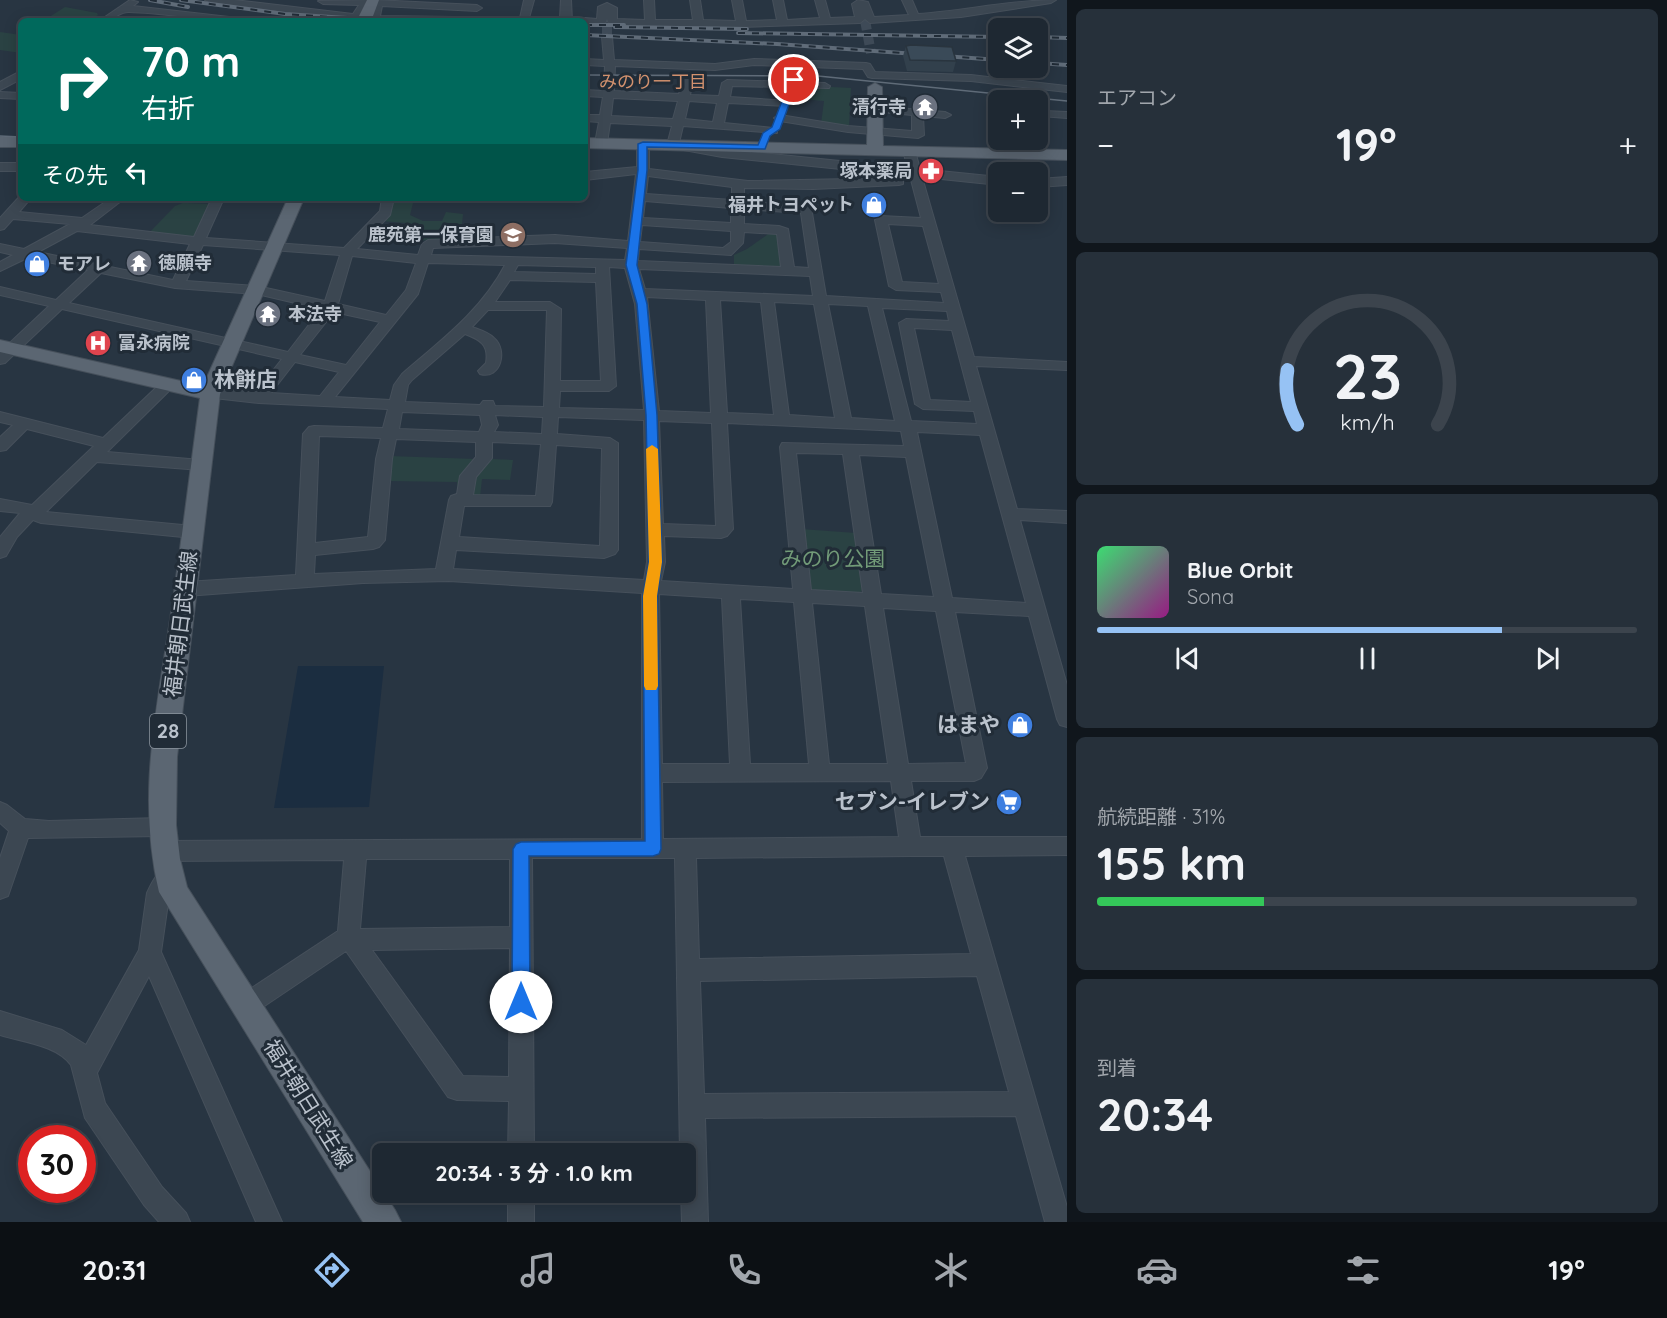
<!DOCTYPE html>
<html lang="ja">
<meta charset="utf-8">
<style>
body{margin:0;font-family:Quicksand,"Noto Sans JP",sans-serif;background:#26303a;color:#f1f3f6;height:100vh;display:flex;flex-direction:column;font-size:22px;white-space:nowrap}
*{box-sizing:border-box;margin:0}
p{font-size:20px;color:#a1a6ac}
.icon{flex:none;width:33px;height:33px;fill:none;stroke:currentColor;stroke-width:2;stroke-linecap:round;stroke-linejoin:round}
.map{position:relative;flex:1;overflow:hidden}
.side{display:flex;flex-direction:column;gap:9px;padding:9px;background:#10161c;width:600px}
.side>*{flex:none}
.banner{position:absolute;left:18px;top:18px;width:570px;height:183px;border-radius:9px;box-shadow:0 3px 15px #0003,0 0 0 2px #3c444d;background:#00695c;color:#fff;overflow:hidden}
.fabs{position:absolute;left:988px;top:18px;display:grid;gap:12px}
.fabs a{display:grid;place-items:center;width:60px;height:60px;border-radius:9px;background:#1e2832;box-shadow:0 3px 15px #0003,0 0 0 2px #3c444d;font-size:30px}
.speed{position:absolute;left:18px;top:1125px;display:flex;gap:12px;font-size:30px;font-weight:700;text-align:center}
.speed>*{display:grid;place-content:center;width:78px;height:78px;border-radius:50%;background:#1e2832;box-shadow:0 3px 15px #0003,0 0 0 2px #3c444d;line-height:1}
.speed .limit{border:9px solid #d22;background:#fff;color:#111}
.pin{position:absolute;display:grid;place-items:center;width:51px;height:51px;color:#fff;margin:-26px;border:3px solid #fff;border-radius:50%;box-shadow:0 2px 6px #0007}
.me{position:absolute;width:66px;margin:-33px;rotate:0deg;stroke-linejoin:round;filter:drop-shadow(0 0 4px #0008)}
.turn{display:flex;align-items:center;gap:21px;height:126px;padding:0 24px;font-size:27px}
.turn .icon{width:78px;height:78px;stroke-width:2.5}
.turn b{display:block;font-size:42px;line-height:51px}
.then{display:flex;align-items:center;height:57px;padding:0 24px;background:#0003;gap:12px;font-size:22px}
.big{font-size:45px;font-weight:700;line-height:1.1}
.side .tile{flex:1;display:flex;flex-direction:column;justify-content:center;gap:9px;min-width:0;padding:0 21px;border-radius:9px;background:#26303a}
.side .dial{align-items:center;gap:0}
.dial svg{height:156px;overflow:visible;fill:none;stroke:#3c444d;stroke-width:7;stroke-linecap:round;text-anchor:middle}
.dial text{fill:#f1f3f6;stroke:none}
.song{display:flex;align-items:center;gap:18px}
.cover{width:72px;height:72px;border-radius:9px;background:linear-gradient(135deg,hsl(140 70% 55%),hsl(310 70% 35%))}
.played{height:6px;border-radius:3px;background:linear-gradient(90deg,#96c2f4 75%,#3c444d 75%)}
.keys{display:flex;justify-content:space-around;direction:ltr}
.heat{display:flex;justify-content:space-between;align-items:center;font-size:33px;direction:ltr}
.charge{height:9px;border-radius:4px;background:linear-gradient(90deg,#34c759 31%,#3c444d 0)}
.trip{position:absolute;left:372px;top:1143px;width:324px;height:60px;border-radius:9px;background:#1e2832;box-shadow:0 3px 15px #0003,0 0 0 2px #3c444d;font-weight:700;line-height:60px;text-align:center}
.tab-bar{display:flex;height:96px;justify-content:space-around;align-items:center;background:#0c1014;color:#a1a6ac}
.tab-bar .icon{width:42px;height:42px}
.tab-bar .selected{color:#96c2f4}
.tab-bar b{font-size:27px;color:#f1f3f6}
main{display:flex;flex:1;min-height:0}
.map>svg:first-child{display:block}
.green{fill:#2a4243}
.water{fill:#1b2d40}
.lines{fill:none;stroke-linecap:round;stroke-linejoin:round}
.minor-tunnel{stroke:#3e4a57;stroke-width:10;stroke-dasharray:10 5;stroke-linecap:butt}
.minor-casing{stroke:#46505b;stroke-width:2}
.major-casing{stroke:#46505b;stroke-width:2}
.minor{fill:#3c4752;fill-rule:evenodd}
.major{fill:#5b6672;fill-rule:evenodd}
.tram{stroke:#5f6b78;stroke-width:1.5}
.rail-casing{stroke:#5f6b78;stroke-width:4}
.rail{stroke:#212c37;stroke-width:2;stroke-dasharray:7;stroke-linecap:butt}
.wall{fill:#32404c}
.building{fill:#3a4a58;stroke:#29343e;stroke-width:1.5}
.route{fill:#1a73e8;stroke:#114b97;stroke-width:1.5}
.slow{fill:#f59e0b}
.labels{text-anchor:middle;stroke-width:6;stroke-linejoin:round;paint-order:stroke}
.far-neighbourhood-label{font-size:18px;fill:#d2916e;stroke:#212c37}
.far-poi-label{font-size:18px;font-weight:bold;fill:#bac2cc;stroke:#212c37;text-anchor:end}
.shield{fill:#212c37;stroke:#8c959f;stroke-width:1.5}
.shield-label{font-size:20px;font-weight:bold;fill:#bac2cc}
.poi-label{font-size:21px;font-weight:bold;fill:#bac2cc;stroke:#212c37;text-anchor:end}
.park-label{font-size:21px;fill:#729b78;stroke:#212c37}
.street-label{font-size:21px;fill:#bac2cc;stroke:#212c37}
</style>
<main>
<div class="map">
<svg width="1067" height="1222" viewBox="0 0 1067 1222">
<rect width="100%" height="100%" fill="#283542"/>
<g class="green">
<polygon points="65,7 97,13 98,15 89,21 43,21"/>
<polygon points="0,32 21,35 21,53 0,50"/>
<polygon points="793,85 851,88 849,127 821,124 824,101 790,98"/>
<polygon points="392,202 413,203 410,215 423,221 442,221 446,212 463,214 462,224 454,225 451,239 411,241 413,233 407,232 406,223 381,221"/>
<polygon points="183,203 213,204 194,238 149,233 175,206"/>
<polygon points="771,232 780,234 784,266 780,268 734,266 734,255 747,249"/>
<polygon points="491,441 491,459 513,460 510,480 482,479 480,497 457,496 457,482 387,481 389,456 476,459"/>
<polygon points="801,529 856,533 865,587 859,594 815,592 808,586"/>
</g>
<polygon class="water" points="298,666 384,666 369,807 274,808"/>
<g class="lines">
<g class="minor-tunnel">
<polyline points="865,20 871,53"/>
<polyline points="607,27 607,37"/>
</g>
<defs>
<g id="minor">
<path d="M130 0 138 2 133 6 238 18 243 21C205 21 167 13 129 12 120 11 114 21 99 21Z"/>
<polygon points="205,0 234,0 353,14 359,5 323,4 318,1 371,0 361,18 353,20 210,3"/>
<polygon points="374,0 477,5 482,8 477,11 382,6 380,16 520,18 524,0 534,0 529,18 560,18 561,0 571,0 572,21 375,21 369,17"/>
<path d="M644 0H654L655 20H693L690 0H700L703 20 736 21 732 0H742L746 21 777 20 773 0H783L787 20 820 18 815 0H825L830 18 855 17 852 4 858 0 868 2 874 17 909 15 902 0H912L918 14C964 11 1010 0 1056 0L1051 3 961 17 870 23 865 19 860 23 742 27 612 25 609 24 607 19 605 24H585V21H580L585 18 597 19 598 7 607 3 617 8V19L645 20Z"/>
<path d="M607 34 612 37 614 60 715 64 754 59 866 63 870 64 875 72 971 75 1067 86V92L971 81 872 78 868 77 863 69 754 65 715 70 615 66 614 91 679 94 683 80 688 77 693 80 690 95 719 96 722 83 727 80 825 83 830 86 829 88 732 86 730 97 790 101 791 103 786 106 728 103 724 123 773 128 777 129V133L683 126 679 143 722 149 908 168 903 151 909 148 915 151 920 169 999 177V185L922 177 974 357 1067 362V370L976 366 1017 509 1067 511V523L1020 520 1067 685V727L1060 725 1057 719 1029 616 955 612 987 768 981 778 974 781H911L920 837H1067V855L965 856 1067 1207V1222H1045L1016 1116 705 1118 708 1222H682L681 1192H686V1154H680L675 858H532L534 1154H508L509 1101 457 1100 448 1097 346 951 254 1013 246 1017 238 1013 234 1005 238 997 338 931 344 860 164 861 156 858 153 851 156 844 164 841 642 839V593L449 581 363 583 186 596 180 594 177 589 180 584 186 582 296 575 303 434 309 427 314 426 383 428 388 409 259 403 205 397 202 394 210 389 256 392 282 359 62 309 5 363 0 364V352L49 306 0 295V287L56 300 88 270 27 258 0 271V262L13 255 0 252V244L24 249 70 224 13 219 4 229 0 230V218L21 195V198H31L19 212 82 218 111 198H125L90 225 194 237 212 198H224L206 238 344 248 380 211 382 198H394L390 215 357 249 418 255 422 244 428 240 555 235 628 241 636 174 585 180V172L637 167V144L643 141 649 144V169L748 181 903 178V184L899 185 813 189 744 188V201L811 207 826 296 944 303 941 292 896 290 889 286 875 220 881 216 921 218 910 176 722 157 673 148 667 145 672 126 610 123 607 143 601 146 597 145 595 143 599 122 585 121V115H600L603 97 585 96V90L604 91 605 66 585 65V59L604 60 602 37ZM613 98 678 101 673 119 611 116ZM689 101 717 103 713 122 685 119ZM648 176 732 187V200L646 194ZM645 201 731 208V223L643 218ZM744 209 801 213 809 268 794 267 788 229 779 226 744 224ZM888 224 923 226 939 284 902 282ZM642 225 731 231V242L723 248 640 242ZM77 231 190 244 173 280 38 252ZM744 232 777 234 781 267 638 261 639 249 731 255 743 243ZM555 243 627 248 625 260 431 255 433 248ZM203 245 340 255 325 301 257 286 186 281ZM352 256 416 263 406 290 386 315 338 304ZM428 263 505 265C481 311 440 341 402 374L394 385 390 400 335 397 418 294ZM518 265 596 267V274L514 272ZM609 267 625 268 635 304 644 410 559 408 560 391H609L616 386ZM639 269 810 276 813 296 645 289ZM101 273 175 288 257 294 321 309 288 352 69 303ZM510 280 596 282 601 381H560L561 309 550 302H495ZM647 297 706 300 711 413 659 411ZM720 300 761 302 774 415 727 413ZM774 302 814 304 835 418 789 415ZM828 304 868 306 895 421 851 418ZM882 308 947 311 949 321 906 319 899 323 915 404 923 409 974 411 977 424 911 421ZM488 310H547L544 407 495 406 493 401H483L480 405 405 402 408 385 412 380 465 334C481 340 489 345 486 363L478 371 480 374C501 380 508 350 494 338 488 332 480 330 472 327ZM334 312 380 322 346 365 300 355ZM914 328 952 330 971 402 930 400ZM295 362 339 372 320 396 271 393ZM402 412 480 415 482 425 479 432 399 429ZM495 415 543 417 542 434 494 432 498 425ZM558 417 644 420 647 562 644 580 453 569 456 550 604 558 615 554 618 550V443L610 438 557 434ZM659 421 712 423 716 526 663 524ZM727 423 901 431 904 446 782 443 780 447 793 589 661 581 665 562 664 536 721 538 727 536 733 529ZM917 432 980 435 1026 603 952 598ZM319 436 381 438 376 459 368 537 315 543ZM396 439 476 442V457L460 476 457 494 451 496 449 500 436 569 314 574 315 555 373 549 379 547 385 540 392 459ZM492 442 541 444 536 496 473 495 476 477 492 458ZM556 445 602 448 600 546 459 537 464 506H550L552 502ZM796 453 843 454 863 593 811 590ZM859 455 906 457 934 597 881 594ZM659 594 722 598 730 764H662ZM740 599 794 602 809 764H750ZM812 603 865 606 888 764H829ZM883 608 936 611 966 763 908 764ZM891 781 899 837 663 839 662 782ZM911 856H944L971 954 699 959 696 858ZM366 859H510V927L360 929ZM510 948 509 1077 463 1076 372 950ZM977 976 1009 1092 704 1094 700 981Z"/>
<polygon points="21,71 21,79 0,90 0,82"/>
<polygon points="0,92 21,93 21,99 0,98"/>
<polygon points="875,106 945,112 951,115 945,118 923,116 924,135 918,138 848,132 780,121 774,118 780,115 848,126 912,131 912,115 871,111 869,109"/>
<polygon points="1044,111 1067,112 1067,118 1040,116 1038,114"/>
<rect x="0" y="163" width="21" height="8"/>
<polygon points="1067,177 1067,185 1038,187 1038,179"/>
<polygon points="166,381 173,386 171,389 107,452 201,460 207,461 209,465 207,469 201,470 97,462 46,512 193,526 199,528 201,532 199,536 193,538 41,523 33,520 17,537 6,556 0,558 0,537 20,513 0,511 0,499 32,505 94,446 27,429 6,450 0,451 0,437 13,425 0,422 0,412 103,438 161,383"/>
<polygon points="0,802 7,805 25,819 49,821 161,818 168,820 171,827 168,834 161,836 28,838 8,896 0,899 0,858 9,831 0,823"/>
<path d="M169 866 177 869 180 876 169 896 161 952 282 1222H256L149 976 97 1073 105 1103 162 1187 186 1213 190 1222H159L144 1205 85 1118 71 1065C57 1045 22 1042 0 1035V1011L62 1030 86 1045 139 950 147 893C152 882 158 870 169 866Z"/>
<rect x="508" y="1192" width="26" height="30"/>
</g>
<g id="major">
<polygon points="367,0 379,0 373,16 366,20 359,16"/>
<polygon points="875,83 882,87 883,146 1067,150 1067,160 585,148 585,138 867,145 868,87"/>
<rect x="0" y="137" width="21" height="10"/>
<path d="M288 198H304L220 394 177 757 176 825 180 859 187 887 395 1210 401 1222H363L159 892C137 796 156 715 170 620 181 546 190 472 200 398L0 352V340L203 386Z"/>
</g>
</defs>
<use href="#minor" class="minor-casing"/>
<use href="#major" class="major-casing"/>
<use href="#minor" class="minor"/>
<use href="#major" class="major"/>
<g class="tram">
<polyline points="585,75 818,76 1067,101"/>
<polyline points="0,136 21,137"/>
</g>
<defs>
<g id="rail">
<polyline points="150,0 188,7"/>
<polyline points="181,0 285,14 394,21"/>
<polyline points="585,25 624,25"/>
<polyline points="615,27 747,29"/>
<polyline points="738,33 999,37"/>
<polyline points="585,35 777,44 999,60"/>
<polyline points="1038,37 1067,38"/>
<polyline points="1038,63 1067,65"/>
</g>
</defs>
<use href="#rail" class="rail-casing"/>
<use href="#rail" class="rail"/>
</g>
<polygon class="wall" points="906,46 956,61 953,72 907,71 903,56"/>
<polygon class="building" points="911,45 952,47 956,61 910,60 906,46"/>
<polygon class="route" points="794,78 798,80 780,129 770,136 765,149 647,147 647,170 637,265 647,304 657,415 662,562 657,596 661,849 659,854 653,856 529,856 530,1002 527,1008 521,1011 515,1008 512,1002 513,849 516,844 521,842 645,841 643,596 649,562 646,415 637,304 626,265 638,170 638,144 643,142 758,145 763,133 772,127 790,80"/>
<polygon class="slow" points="652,445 658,449 662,562 657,596 658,686 656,690 646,690 644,686 643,596 649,562 646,449"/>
<defs>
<symbol id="temple-disc" viewBox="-11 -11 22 22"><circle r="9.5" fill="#6b7280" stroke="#212c37"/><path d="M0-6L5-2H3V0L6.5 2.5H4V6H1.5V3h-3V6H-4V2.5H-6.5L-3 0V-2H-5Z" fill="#fff"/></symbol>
<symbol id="pharmacy-disc" viewBox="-11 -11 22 22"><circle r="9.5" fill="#e0444e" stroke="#212c37"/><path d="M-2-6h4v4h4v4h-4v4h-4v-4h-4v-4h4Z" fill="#fff"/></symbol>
<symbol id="shop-disc" viewBox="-11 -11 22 22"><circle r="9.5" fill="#3f7fe0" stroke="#212c37"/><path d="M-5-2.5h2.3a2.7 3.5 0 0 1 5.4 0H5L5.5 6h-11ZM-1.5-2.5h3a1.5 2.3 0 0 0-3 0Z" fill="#fff"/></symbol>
<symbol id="school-disc" viewBox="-11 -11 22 22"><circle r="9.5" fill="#8d6e63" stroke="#212c37"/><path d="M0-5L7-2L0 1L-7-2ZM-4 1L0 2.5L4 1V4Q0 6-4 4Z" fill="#fff"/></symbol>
<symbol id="hospital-disc" viewBox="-11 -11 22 22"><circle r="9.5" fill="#e0444e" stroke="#212c37"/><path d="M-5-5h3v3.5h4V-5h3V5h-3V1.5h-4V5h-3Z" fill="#fff"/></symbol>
<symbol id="supermarket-disc" viewBox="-11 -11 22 22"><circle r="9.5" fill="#3f7fe0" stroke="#212c37"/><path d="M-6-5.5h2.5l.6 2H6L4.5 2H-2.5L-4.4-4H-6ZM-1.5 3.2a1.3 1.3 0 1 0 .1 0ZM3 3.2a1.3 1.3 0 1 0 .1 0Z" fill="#fff"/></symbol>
</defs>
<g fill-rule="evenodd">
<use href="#temple-disc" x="910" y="92" width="30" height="30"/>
<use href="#pharmacy-disc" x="916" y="156" width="30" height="30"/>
<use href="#shop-disc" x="859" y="190" width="30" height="30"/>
<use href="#school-disc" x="498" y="220" width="30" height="30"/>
<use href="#temple-disc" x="124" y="248" width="30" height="30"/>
<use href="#shop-disc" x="22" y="249" width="30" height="30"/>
<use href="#temple-disc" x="253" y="299" width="30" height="30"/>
<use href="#hospital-disc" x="83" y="328" width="30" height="30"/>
<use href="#shop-disc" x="179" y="365" width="30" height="30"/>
<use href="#shop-disc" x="1005" y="710" width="30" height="30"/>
<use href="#supermarket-disc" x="994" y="787" width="30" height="30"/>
</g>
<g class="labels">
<g class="far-neighbourhood-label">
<text x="653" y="88">みのり一丁目</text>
</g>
<g class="far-poi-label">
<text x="906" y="113">清行寺</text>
<text x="912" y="177">塚本薬局</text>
<text x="854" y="211">福井トヨペット</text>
<text x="494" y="241">鹿苑第一保育園</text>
<text x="158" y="269" text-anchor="start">徳願寺</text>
<text x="57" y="270" text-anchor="start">モアレ</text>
<text x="288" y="320" text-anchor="start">本法寺</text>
<text x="118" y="349" text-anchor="start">冨永病院</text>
</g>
<rect class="shield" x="150" y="714" width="36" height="34" rx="4.5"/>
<g class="shield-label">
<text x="168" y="738">28</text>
</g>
<g class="poi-label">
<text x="214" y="387" text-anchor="start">林餅店</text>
<text x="1000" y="732">はまや</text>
<text x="990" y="809">セブン-イレブン</text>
</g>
<g class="park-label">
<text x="833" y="566">みのり公園</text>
</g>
<g class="street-label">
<text transform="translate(181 624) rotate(-83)" y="7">福井朝日武生線</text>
<text transform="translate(308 1104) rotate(58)" y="7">福井朝日武生線</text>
</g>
</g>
</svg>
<div class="fabs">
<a><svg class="icon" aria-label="layers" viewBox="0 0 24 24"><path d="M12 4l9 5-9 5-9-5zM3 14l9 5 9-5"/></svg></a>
<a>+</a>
<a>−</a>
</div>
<div class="speed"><div class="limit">30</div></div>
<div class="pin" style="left:794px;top:80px;background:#d93025"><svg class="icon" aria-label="arrive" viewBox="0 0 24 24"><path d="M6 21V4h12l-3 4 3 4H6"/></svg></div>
<svg class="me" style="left:521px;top:1002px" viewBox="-20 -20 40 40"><circle r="19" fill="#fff"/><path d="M0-13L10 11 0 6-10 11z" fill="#1a73e8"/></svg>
<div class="trip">20:34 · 3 分 · 1.0 km</div>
<div class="banner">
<div class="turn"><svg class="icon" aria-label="right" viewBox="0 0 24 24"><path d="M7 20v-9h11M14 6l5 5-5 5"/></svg><div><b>70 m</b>右折</div></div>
<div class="then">その先<svg class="icon" aria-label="left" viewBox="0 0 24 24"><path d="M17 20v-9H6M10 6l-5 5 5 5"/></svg></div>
</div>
</div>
<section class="side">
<div class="tile"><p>エアコン</p>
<div class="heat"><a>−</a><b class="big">19°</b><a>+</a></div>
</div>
<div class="tile dial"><svg viewBox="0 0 100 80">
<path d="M14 69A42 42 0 1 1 86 69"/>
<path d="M14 69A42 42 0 0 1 9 41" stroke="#96c2f4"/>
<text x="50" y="56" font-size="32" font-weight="700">23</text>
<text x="50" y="72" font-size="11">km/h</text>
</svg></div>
<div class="tile">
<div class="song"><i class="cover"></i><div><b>Blue Orbit</b><p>Sona</p></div></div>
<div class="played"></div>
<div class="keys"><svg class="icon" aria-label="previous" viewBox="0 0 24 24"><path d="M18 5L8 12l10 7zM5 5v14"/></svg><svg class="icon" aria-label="pause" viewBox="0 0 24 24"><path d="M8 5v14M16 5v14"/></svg><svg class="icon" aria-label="next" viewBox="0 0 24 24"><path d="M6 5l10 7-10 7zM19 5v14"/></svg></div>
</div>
<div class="tile"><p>航続距離 · 31%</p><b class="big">155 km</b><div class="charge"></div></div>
<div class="tile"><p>到着</p><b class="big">20:34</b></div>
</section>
</main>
<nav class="tab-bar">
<b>20:31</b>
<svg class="icon selected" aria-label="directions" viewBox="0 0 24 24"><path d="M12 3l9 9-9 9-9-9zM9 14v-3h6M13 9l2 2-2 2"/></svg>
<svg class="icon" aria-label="music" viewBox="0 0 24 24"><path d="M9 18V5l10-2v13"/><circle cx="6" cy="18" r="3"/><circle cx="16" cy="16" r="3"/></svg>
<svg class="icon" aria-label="phone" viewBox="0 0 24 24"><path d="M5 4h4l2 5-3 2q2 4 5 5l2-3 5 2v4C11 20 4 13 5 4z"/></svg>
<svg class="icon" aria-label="climate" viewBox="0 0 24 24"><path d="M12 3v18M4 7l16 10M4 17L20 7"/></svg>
<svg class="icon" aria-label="car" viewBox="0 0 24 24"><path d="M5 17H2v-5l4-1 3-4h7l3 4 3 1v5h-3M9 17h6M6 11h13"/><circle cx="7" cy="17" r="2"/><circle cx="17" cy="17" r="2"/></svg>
<svg class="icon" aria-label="filters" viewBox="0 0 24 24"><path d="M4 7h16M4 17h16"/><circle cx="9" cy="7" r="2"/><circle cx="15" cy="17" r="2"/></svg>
<b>19°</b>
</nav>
